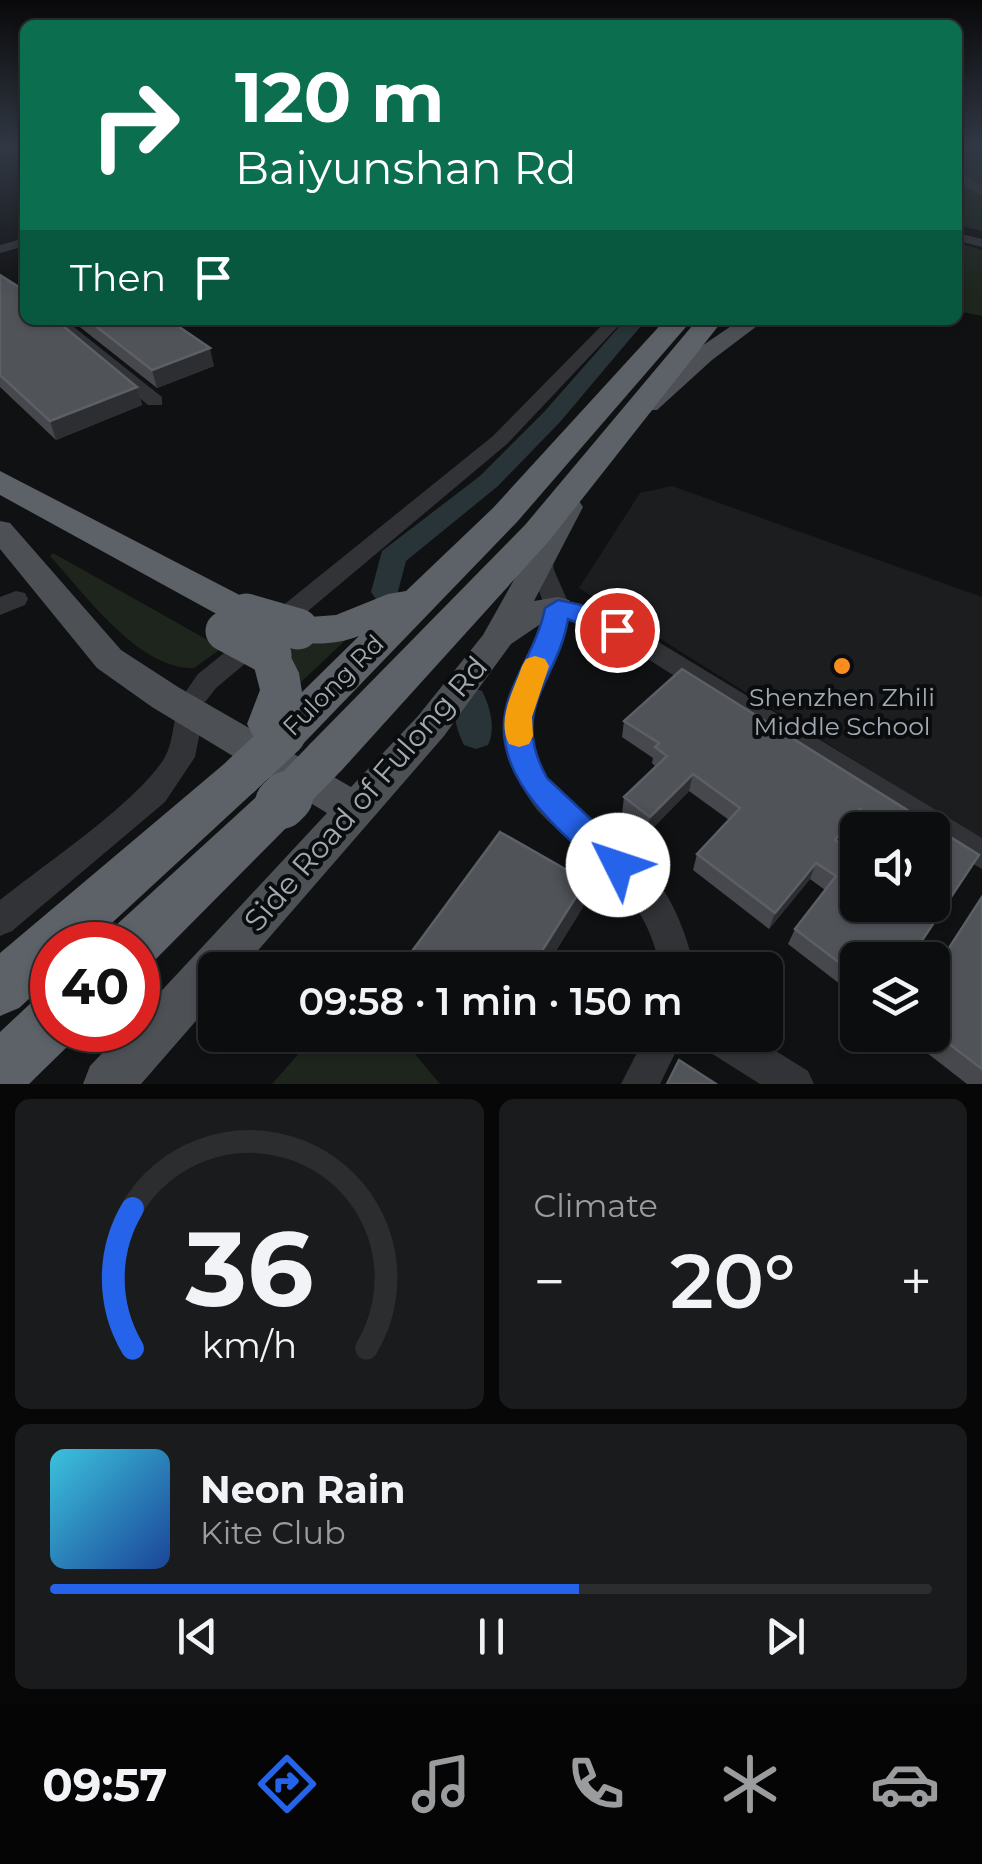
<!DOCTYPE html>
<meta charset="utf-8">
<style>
body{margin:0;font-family:Montserrat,sans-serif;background:#1a1b1c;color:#f1f3f6;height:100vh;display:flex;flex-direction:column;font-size:38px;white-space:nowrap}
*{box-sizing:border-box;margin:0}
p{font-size:32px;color:#9a9c9e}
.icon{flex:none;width:55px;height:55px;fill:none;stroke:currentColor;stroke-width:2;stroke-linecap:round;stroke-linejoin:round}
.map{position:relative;height:1084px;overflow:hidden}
.panel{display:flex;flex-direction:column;gap:15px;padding:15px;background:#070708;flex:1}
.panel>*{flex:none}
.banner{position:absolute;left:20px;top:20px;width:942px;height:305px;border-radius:15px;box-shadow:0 2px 8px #0004,0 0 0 2px #2c2d2e;background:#0b6e4f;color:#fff;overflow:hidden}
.buttons{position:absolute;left:840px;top:812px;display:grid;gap:20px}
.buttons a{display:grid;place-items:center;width:110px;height:110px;border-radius:15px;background:#0c0d0e;box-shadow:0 2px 8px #0004,0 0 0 2px #2c2d2e;font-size:50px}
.speed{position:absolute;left:30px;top:922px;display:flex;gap:20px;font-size:50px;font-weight:700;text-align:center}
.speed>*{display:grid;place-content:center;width:130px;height:130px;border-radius:50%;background:#0c0d0e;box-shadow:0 2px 8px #0004,0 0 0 2px #2c2d2e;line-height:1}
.speed .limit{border:15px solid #d22;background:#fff;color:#111}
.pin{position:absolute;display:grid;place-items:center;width:85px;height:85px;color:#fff;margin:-42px;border:5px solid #fff;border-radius:50%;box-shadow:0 2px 10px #0007}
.me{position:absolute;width:110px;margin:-55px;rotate:311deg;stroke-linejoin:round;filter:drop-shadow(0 0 8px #0008)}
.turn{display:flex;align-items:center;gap:35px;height:210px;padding:0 50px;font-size:45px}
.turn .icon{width:130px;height:130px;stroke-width:2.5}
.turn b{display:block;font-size:70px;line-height:85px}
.then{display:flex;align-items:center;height:95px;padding:0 50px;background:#0003;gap:20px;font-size:38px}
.big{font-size:75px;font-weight:600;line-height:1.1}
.panel .tile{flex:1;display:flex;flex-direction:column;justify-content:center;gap:15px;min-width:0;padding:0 35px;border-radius:15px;background:#1a1b1c}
.panel .dial{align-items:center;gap:0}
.dial svg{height:260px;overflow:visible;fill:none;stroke:#2c2d2e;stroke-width:7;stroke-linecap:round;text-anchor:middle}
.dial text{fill:#f1f3f6;stroke:none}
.song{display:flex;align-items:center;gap:30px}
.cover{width:120px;height:120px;border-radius:15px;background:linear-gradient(135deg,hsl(190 70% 55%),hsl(220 70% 35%))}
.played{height:10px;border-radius:5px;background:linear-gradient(90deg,#2563eb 60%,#2c2d2e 60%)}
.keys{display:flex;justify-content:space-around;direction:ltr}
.heat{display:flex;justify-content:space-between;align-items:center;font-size:55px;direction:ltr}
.panel .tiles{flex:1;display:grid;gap:15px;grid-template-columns:1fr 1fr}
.tile:last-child{grid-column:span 2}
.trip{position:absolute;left:198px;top:952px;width:585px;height:100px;border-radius:15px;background:#0c0d0e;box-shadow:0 2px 8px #0004,0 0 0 2px #2c2d2e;font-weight:600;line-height:100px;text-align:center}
.tabs{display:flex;height:160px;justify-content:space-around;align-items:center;background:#050506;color:#9a9c9e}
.tabs .icon{width:70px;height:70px}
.tabs .current{color:#2563eb}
.tabs b{font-size:45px;color:#f1f3f6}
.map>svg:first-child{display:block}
.built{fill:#1c1d1f}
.green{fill:#1d251d}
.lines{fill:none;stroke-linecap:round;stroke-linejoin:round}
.river{fill:#283438;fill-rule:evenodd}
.minor{fill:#313337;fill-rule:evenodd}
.major{fill:#4d5156;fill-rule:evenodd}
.highway{fill:#5d6268;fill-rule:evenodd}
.highway-bridge-far1{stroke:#5d6268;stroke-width:41}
.highway-bridge{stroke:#5d6268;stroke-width:52}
.wall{fill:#46484d;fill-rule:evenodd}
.shaded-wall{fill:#2c2e31}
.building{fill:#505358;stroke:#5c6066;stroke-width:2.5;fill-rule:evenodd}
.route{fill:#2563eb;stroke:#184099;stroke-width:2.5}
.slow{fill:#f59e0b}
.poi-dot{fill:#fa8c20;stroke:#0b0c0d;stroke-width:4}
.labels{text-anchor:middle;stroke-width:8;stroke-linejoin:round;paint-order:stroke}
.street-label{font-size:25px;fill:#a1aab3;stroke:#0b0c0d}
.poi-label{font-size:25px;fill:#a1aab3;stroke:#0b0c0d}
.near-street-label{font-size:30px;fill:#a1aab3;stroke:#0b0c0d}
</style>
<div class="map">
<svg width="982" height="1084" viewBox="0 0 982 1084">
<rect width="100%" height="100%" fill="#101112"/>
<polygon class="built" points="672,486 982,597 982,840 579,588 640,493"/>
<g class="green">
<polygon points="958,147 982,147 982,231 958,225"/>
<polygon points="958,243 982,250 982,316 958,311"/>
<path d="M53 553 222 648 194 668C139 670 84 593 50 556Z"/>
<polygon points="293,634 352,634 300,683 287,659"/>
<polygon points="315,1035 399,1035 440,1084 272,1084"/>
</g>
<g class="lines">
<g class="river">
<polygon points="625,320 646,320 560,422 498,486 406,561 396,599 376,599 371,592 382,551 480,476 544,412"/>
<path d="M470 687 482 691C490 706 496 729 488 745L476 749 464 745C456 730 450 706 458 691Z"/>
</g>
<g class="minor">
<polygon points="958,173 982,186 982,195 958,182"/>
<polygon points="958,233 982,239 982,247 958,241"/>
<polygon points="25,238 25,246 0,253 0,245"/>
<polygon points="47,320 65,320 162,397 162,405 148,405"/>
<path d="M607 320H624L507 444 216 688 206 701 198 704 204 712 195 757 165 802 12 931 0 936V900C45 864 138 802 165 757 174 741 172 721 180 704L189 702 184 694 198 674 493 436Z"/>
<path d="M541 548 552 555 554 570 568 602 596 609 647 635 982 838V869L932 840V830H916L629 647 569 619C559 654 536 683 533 721 527 796 608 825 650 872 674 899 687 936 695 970H661C643 884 593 868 537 810 502 763 498 719 522 666 529 650 542 634 544 616 547 593 522 572 533 550Z"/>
<polygon points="16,591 25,593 28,599 25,605 0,615 0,597"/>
<polygon points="646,1035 684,1035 660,1084 621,1084"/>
<polygon points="698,1035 750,1035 808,1071 814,1084 760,1084 703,1048"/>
</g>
<g class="major">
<polygon points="740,320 765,320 712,360 657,410 639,410 636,405 639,400 696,350"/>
<polygon points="569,498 579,501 583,507 534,601 558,597 569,600 574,608 569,616 542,623 511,644 444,736 241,970 215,970 215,999 141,1084 83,1084 90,1066 124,1030 138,1030 138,1016 327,813 152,707 97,668 0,549 0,521 10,523 121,650 178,687 351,787 418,716 483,635 555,507 559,501"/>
</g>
<g class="highway">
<path d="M665 320H692L517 522 300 747 285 752 253 736 247 724 260 690 251 655 257 645 271 640 285 645 299 673 302 692 359 636C336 645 308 646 284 639L279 629 284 619 336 615 388 594 406 591 493 508Z"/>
<polygon points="697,320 723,320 549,541 341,771 325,776 309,771 303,758 309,745 525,525"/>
<polygon points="0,471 259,605 265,614 259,623 246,627 233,623 0,495"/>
<polygon points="240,758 256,764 263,777 256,790 88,945 52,945 52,978 19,1008 0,1016 0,953 224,764"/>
<polygon points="281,783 297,789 304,803 297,817 152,963 138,969 138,945 107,945 114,927 265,789"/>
<polygon points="52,994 52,1030 77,1030 72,1042 29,1084 0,1084 0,1032 32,1002"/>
</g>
<g class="highway-bridge-far1">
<polyline points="246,614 298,629"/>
<polyline points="226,631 271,655"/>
<polyline points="240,777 285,735"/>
<polyline points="285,799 325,758"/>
</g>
<polyline class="highway-bridge" points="281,803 287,797"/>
</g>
<g class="wall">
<polygon points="0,275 25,320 137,387 142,405 56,440 0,387"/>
<polygon points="71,320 144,320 214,366 157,388"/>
<path d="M682 669 979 855 910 960H858V998L788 944 795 929 825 890 810 879 769 929 693 870 697 854 729 820 689 791 647 834 622 814 624 797 656 767 652 763 653 758 622 737 624 721ZM853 825 859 830H932V905H858V856L839 843Z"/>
<polygon points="982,897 982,1084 967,1084 904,1035 932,1035 932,974"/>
<polygon points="583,907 544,970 412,970 410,954"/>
</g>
<g class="shaded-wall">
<polygon points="210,348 214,366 157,388 152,370"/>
<polygon points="137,387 142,405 56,440 50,421"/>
<polygon points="693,774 689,791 647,834 650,817"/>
<polygon points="860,809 853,825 828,856 835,840"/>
<polygon points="816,863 810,879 769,929 775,913"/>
<polygon points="586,881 583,907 544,970 530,970"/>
</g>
<g class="building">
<polygon points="0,275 25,291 25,320 56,320 137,387 50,421 0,375"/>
<polygon points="88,320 144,320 146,321 169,320 210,348 152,370"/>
<path d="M682 669 979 855 909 960H858V977L795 929 836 876 816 863 775 913 697 854 740 808 693 774 650 817 624 797 667 756 655 747 659 743 624 721ZM860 809 884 826 881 830H932V905H858V856L835 840Z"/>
<polygon points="500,832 586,881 530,970 434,970 410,954"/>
<polygon points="982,897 982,1069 932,1031 932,974"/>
<polygon points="679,1060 716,1084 667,1084"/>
</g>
<linearGradient id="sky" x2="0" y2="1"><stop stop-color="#09090a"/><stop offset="0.49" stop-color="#313844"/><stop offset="1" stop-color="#313844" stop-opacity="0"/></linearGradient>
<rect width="982" height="299" fill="url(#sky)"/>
<path class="route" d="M558 600C581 605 615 610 630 630L626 636 617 639 568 619C558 681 508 708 547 778L629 855 634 865 629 875 618 879 607 875C559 828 481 772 510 695 521 665 539 640 545 608Z"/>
<path class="slow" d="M535 656 545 659 549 666 532 717 533 736 529 744 519 747 509 744C496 719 514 690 522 666L526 659Z"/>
<circle class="poi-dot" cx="842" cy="666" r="10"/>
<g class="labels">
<g class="street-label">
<text transform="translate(333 685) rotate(-45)" y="9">Fulong Rd</text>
</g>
<g class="poi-label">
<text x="842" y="706">Shenzhen Zhili<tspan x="842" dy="29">Middle School</tspan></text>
</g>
<g class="near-street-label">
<text transform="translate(366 794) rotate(-49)" y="10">Side Road of Fulong Rd</text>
</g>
</g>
</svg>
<div class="buttons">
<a><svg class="icon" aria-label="sound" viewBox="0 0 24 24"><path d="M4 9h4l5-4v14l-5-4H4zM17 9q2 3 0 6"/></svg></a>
<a><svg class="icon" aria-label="layers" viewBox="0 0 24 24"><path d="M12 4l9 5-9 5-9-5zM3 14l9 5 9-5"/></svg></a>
</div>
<div class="speed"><div class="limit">40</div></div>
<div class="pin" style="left:617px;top:630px;background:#d93025"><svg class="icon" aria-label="arrive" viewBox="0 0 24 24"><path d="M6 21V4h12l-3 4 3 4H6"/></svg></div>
<svg class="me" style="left:618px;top:865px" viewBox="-20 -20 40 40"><circle r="19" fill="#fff"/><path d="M0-13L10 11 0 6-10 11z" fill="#2563eb"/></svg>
<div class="trip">09:58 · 1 min · 150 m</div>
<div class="banner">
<div class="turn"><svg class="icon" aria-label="right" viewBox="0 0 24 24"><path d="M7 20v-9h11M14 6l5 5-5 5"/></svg><div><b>120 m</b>Baiyunshan Rd</div></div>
<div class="then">Then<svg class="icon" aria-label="arrive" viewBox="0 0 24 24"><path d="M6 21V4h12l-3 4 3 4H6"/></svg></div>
</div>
</div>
<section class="panel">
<div class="tiles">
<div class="tile dial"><svg viewBox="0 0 100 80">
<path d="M14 69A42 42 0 1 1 86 69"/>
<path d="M14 69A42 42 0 0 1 14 26" stroke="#2563eb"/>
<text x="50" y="56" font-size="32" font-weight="700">36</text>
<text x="50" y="72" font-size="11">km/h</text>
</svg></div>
<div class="tile"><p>Climate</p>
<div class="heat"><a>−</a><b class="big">20°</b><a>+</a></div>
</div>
<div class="tile">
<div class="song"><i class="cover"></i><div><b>Neon Rain</b><p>Kite Club</p></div></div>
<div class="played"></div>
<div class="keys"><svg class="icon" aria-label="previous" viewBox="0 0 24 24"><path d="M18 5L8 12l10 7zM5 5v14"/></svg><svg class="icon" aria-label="pause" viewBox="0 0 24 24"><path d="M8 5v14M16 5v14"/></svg><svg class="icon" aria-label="next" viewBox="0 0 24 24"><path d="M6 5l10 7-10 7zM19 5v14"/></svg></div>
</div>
</div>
</section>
<nav class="tabs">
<b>09:57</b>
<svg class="icon current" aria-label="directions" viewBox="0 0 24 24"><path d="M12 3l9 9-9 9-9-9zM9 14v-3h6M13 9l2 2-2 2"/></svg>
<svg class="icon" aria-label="music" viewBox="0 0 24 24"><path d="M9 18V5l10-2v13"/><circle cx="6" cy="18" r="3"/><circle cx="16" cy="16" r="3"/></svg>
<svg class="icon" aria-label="phone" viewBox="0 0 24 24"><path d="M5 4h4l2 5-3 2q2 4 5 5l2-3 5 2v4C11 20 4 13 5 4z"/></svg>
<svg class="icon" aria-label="climate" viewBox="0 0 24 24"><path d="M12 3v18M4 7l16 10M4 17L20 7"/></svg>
<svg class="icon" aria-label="car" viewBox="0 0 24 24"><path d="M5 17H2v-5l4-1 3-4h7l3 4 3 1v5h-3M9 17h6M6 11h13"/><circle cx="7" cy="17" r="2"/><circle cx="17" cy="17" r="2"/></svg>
</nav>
